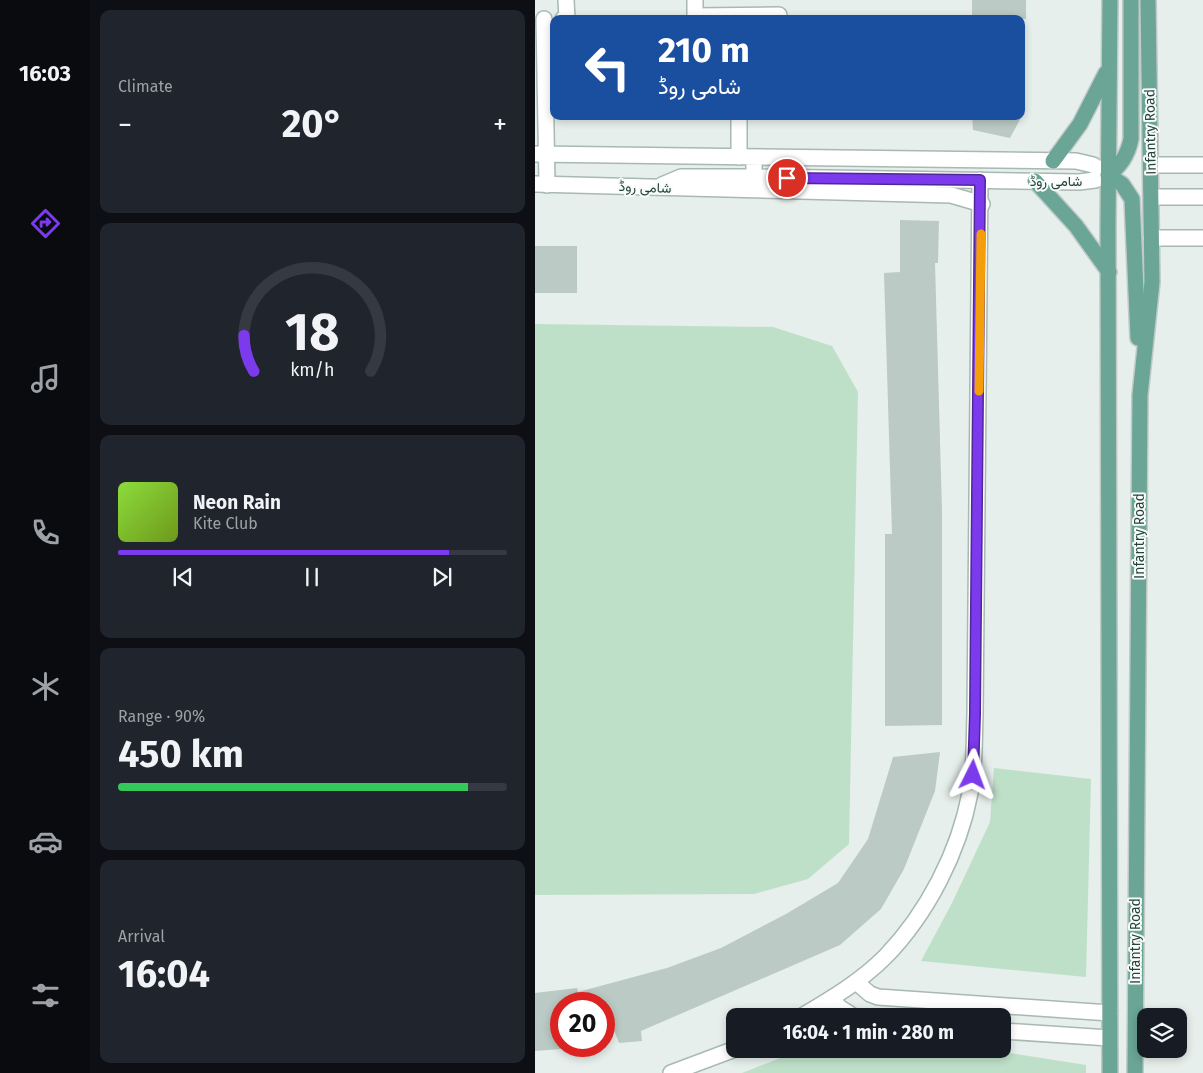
<!DOCTYPE html>
<meta charset="utf-8">
<style>
body{margin:0;font-family:"Fira Sans",Vazirmatn,sans-serif;background:#20242c;color:#f1f3f6;height:100vh;display:flex;flex-direction:column;font-size:19px;white-space:nowrap}
*{box-sizing:border-box;margin:0}
p{font-size:16px;color:#9ea1a6}
.icon{flex:none;width:28px;height:28px;fill:none;stroke:currentColor;stroke-width:2;stroke-linecap:round;stroke-linejoin:round}
.map{position:relative;flex:1;overflow:hidden}
.details{display:flex;flex-direction:column;gap:10px;padding:10px;background:#0d0f14;width:445px}
.details>*{flex:none}
.banner{position:absolute;left:15px;top:15px;width:475px;height:105px;border-radius:10px;box-shadow:0 2px 8px #0003;background:#1a4fa0;color:#fff;overflow:hidden}
.fabs{position:absolute;left:602px;top:1008px;display:grid;gap:10px}
.fabs a{display:grid;place-items:center;width:50px;height:50px;border-radius:10px;background:#171b24;box-shadow:0 2px 8px #0003;font-size:25px}
.speed{position:absolute;left:15px;top:992px;display:flex;gap:10px;font-size:25px;font-weight:700;text-align:center}
.speed>*{display:grid;place-content:center;width:65px;height:65px;border-radius:50%;background:#171b24;box-shadow:0 2px 8px #0003;line-height:1}
.speed .limit{border:8px solid #d22;background:#fff;color:#111}
.pin{position:absolute;display:grid;place-items:center;width:42px;height:42px;color:#fff;margin:-21px;border:2px solid #fff;border-radius:50%;box-shadow:0 1px 5px #0007}
.me{position:absolute;width:55px;margin:-28px;rotate:3deg;stroke-linejoin:round;filter:drop-shadow(0 0 4px #0008)}
.turn{display:flex;align-items:center;gap:18px;height:105px;padding:0 25px;font-size:22px}
.turn .icon{width:65px;height:65px;stroke-width:2.5}
.turn b{display:block;font-size:35px;line-height:42px}
.big{font-size:38px;font-weight:700;line-height:1.1}
.details .card{flex:1;display:flex;flex-direction:column;justify-content:center;gap:8px;min-width:0;padding:0 18px;border-radius:10px;background:#20242c}
.details .dial{align-items:center;gap:0}
.dial svg{height:130px;overflow:visible;fill:none;stroke:#363941;stroke-width:7;stroke-linecap:round;text-anchor:middle}
.dial text{fill:#f1f3f6;stroke:none}
.song{display:flex;align-items:center;gap:15px}
.cover{width:60px;height:60px;border-radius:8px;background:linear-gradient(135deg,hsl(90 70% 55%),hsl(80 70% 35%))}
.played{height:5px;border-radius:2px;background:linear-gradient(90deg,#7c3aed 85%,#363941 85%)}
.keys{display:flex;justify-content:space-around;direction:ltr}
.heat{display:flex;justify-content:space-between;align-items:center;font-size:28px;direction:ltr}
.charge{height:8px;border-radius:4px;background:linear-gradient(90deg,#34c759 90%,#363941 0)}
.trip{position:absolute;left:191px;top:1008px;width:285px;height:50px;border-radius:10px;background:#171b24;box-shadow:0 2px 8px #0003;font-weight:700;line-height:50px;text-align:center}
main{display:flex;flex:1;min-height:0}
.tab-bar{display:flex;flex-direction:column;width:90px;justify-content:space-around;align-items:center;background:#090b0e;color:#9ea1a6}
.tab-bar .icon{width:35px;height:35px}
.tab-bar .selected{color:#7c3aed}
.tab-bar b{font-size:22px;color:#f1f3f6}
.map>svg:first-child{display:block}
.green{fill:#bfe0c8}
.building{fill:#bbcac4}
.lines{fill:none;stroke-linecap:round;stroke-linejoin:round}
.minor-casing{stroke:#a8b8b2;stroke-width:18}
.major-casing{stroke:#c2cac8;stroke-width:18}
.minor{stroke:#fff;stroke-width:15}
.major{stroke:#6aa596;stroke-width:15}
.route-casing{stroke:#51269a;stroke-width:12}
.route{stroke:#7c3aed;stroke-width:9}
.slow{stroke:#f59e0b;stroke-width:9}
.labels{text-anchor:middle;stroke-width:4;stroke-linejoin:round;paint-order:stroke}
.street-label{font-size:14px;fill:#24423a;stroke:#f7fbf9}
</style>
<main>
<nav class="tab-bar">
<b>16:03</b>
<svg class="icon selected" aria-label="directions" viewBox="0 0 24 24"><path d="M12 3l9 9-9 9-9-9zM9 14v-3h6M13 9l2 2-2 2"/></svg>
<svg class="icon" aria-label="music" viewBox="0 0 24 24"><path d="M9 18V5l10-2v13"/><circle cx="6" cy="18" r="3"/><circle cx="16" cy="16" r="3"/></svg>
<svg class="icon" aria-label="phone" viewBox="0 0 24 24"><path d="M5 4h4l2 5-3 2q2 4 5 5l2-3 5 2v4C11 20 4 13 5 4z"/></svg>
<svg class="icon" aria-label="climate" viewBox="0 0 24 24"><path d="M12 3v18M4 7l16 10M4 17L20 7"/></svg>
<svg class="icon" aria-label="car" viewBox="0 0 24 24"><path d="M5 17H2v-5l4-1 3-4h7l3 4 3 1v5h-3M9 17h6M6 11h13"/><circle cx="7" cy="17" r="2"/><circle cx="17" cy="17" r="2"/></svg>
<svg class="icon" aria-label="filters" viewBox="0 0 24 24"><path d="M4 7h16M4 17h16"/><circle cx="9" cy="7" r="2"/><circle cx="15" cy="17" r="2"/></svg>
</nav>
<section class="details">
<div class="card"><p>Climate</p>
<div class="heat"><a>−</a><b class="big">20°</b><a>+</a></div>
</div>
<div class="card dial"><svg viewBox="0 0 100 80">
<path d="M14 69A42 42 0 1 1 86 69"/>
<path d="M14 69A42 42 0 0 1 8 47" stroke="#7c3aed"/>
<text x="50" y="56" font-size="32" font-weight="700">18</text>
<text x="50" y="72" font-size="11">km/h</text>
</svg></div>
<div class="card">
<div class="song"><i class="cover"></i><div><b>Neon Rain</b><p>Kite Club</p></div></div>
<div class="played"></div>
<div class="keys"><svg class="icon" aria-label="previous" viewBox="0 0 24 24"><path d="M18 5L8 12l10 7zM5 5v14"/></svg><svg class="icon" aria-label="pause" viewBox="0 0 24 24"><path d="M8 5v14M16 5v14"/></svg><svg class="icon" aria-label="next" viewBox="0 0 24 24"><path d="M6 5l10 7-10 7zM19 5v14"/></svg></div>
</div>
<div class="card"><p>Range · 90%</p><b class="big">450 km</b><div class="charge"></div></div>
<div class="card"><p>Arrival</p><b class="big">16:04</b></div>
</section>
<div class="map">
<svg width="668" height="1073" viewBox="0 0 668 1073">
<rect width="100%" height="100%" fill="#e6efeb"/>
<g class="green">
<polygon points="0,324 238,327 297,346 323,392 314,844 273,879 219,894 0,895"/>
<polygon points="459,768 556,779 551,977 386,961 417,903 455,822"/>
<polygon points="268,1049 449,1049 551,1065 551,1073 207,1073"/>
</g>
<g class="building">
<rect x="437" y="0" width="54" height="19"/>
<polygon points="437,116 487,116 475,138 438,130"/>
<polygon points="365,220 404,221 403,263 400,263 407,511 407,725 350,726 350,534 357,534 349,273 365,272"/>
<rect x="0" y="246" width="42" height="47"/>
<polygon points="405,752 400,791 369,869 346,909 305,945 106,1031 107,1041 84,1043 69,1004 26,1004 26,1049 0,1051 0,993 42,988 43,992 132,968 186,948 251,914 303,883 333,839 358,757"/>
</g>
<g class="lines">
<defs>
<g id="minor">
<polyline points="160,0 160,19"/>
<polyline points="160,16 244,15 244,19"/>
<polyline points="9,19 12,185"/>
<polyline points="28,19 32,19 31,0"/>
<polyline points="0,154 541,161 558,165 573,175 560,180 544,182 219,177 219,157"/>
<polyline points="204,157 204,116"/>
<polyline points="616,165 668,165"/>
<polyline points="0,184 416,195 447,204"/>
<polyline points="127,185 146,177 219,177"/>
<polyline points="616,197 668,197"/>
<polyline points="616,238 668,238"/>
<polyline points="321,982 335,994 343,997 575,1013"/>
<polyline points="297,998 304,1007 318,1016"/>
<path d="M267 1016C296 999 326 981 350 957 392 914 424 852 435 793 440 767 439 740 440 714L445 180"/>
<polyline points="468,1031 574,1038"/>
<polyline points="136,1073 200,1049"/>
</g>
<g id="major">
<path d="M596 0V139C593 154 586 166 573 175L587 184 597 199 603 338"/>
<polyline points="518,161 545,124 571,73"/>
<polyline points="500,181 541,226 574,272"/>
<polyline points="575,1073 573,225 575,0"/>
<polyline points="600,1073 605,395 617,282 613,0"/>
</g>
</defs>
<use href="#minor" class="minor-casing"/>
<use href="#major" class="major-casing"/>
<use href="#minor" class="minor"/>
<use href="#major" class="major"/>
</g>
<g class="lines">
<defs>
<polyline id="route" points="252,178 445,180 440,714 438,775"/>
</defs>
<use href="#route" class="route-casing"/>
<use href="#route" class="route"/>
<polyline class="slow" points="444,391 446,234"/>
</g>
<g class="labels">
<g class="street-label">
<text transform="translate(615 132) rotate(-91)" y="5">Infantry Road</text>
<text x="521" y="186">شامی روڈ</text>
<text transform="translate(110 187) rotate(2)" y="5">شامی روڈ</text>
<text transform="translate(604 536) rotate(-90)" y="5">Infantry Road</text>
<text transform="translate(600 941) rotate(-90)" y="5">Infantry Road</text>
</g>
</g>
</svg>
<div class="fabs">
<a><svg class="icon" aria-label="layers" viewBox="0 0 24 24"><path d="M12 4l9 5-9 5-9-5zM3 14l9 5 9-5"/></svg></a>
</div>
<div class="speed"><div class="limit">20</div></div>
<div class="pin" style="left:252px;top:178px;background:#d93025"><svg class="icon" aria-label="arrive" viewBox="0 0 24 24"><path d="M6 21V4h12l-3 4 3 4H6"/></svg></div>
<svg class="me" style="left:438px;top:775px" viewBox="-20 -20 40 40"><path d="M0-17L14 15 0 8-14 15z" fill="#7c3aed" stroke="#fff" stroke-width="4"/></svg>
<div class="trip">16:04 · 1 min · 280 m</div>
<div class="banner">
<div class="turn"><svg class="icon" aria-label="left" viewBox="0 0 24 24"><path d="M17 20v-9H6M10 6l-5 5 5 5"/></svg><div><b>210 m</b>شامی روڈ</div></div>
</div>
</div>
</main>
